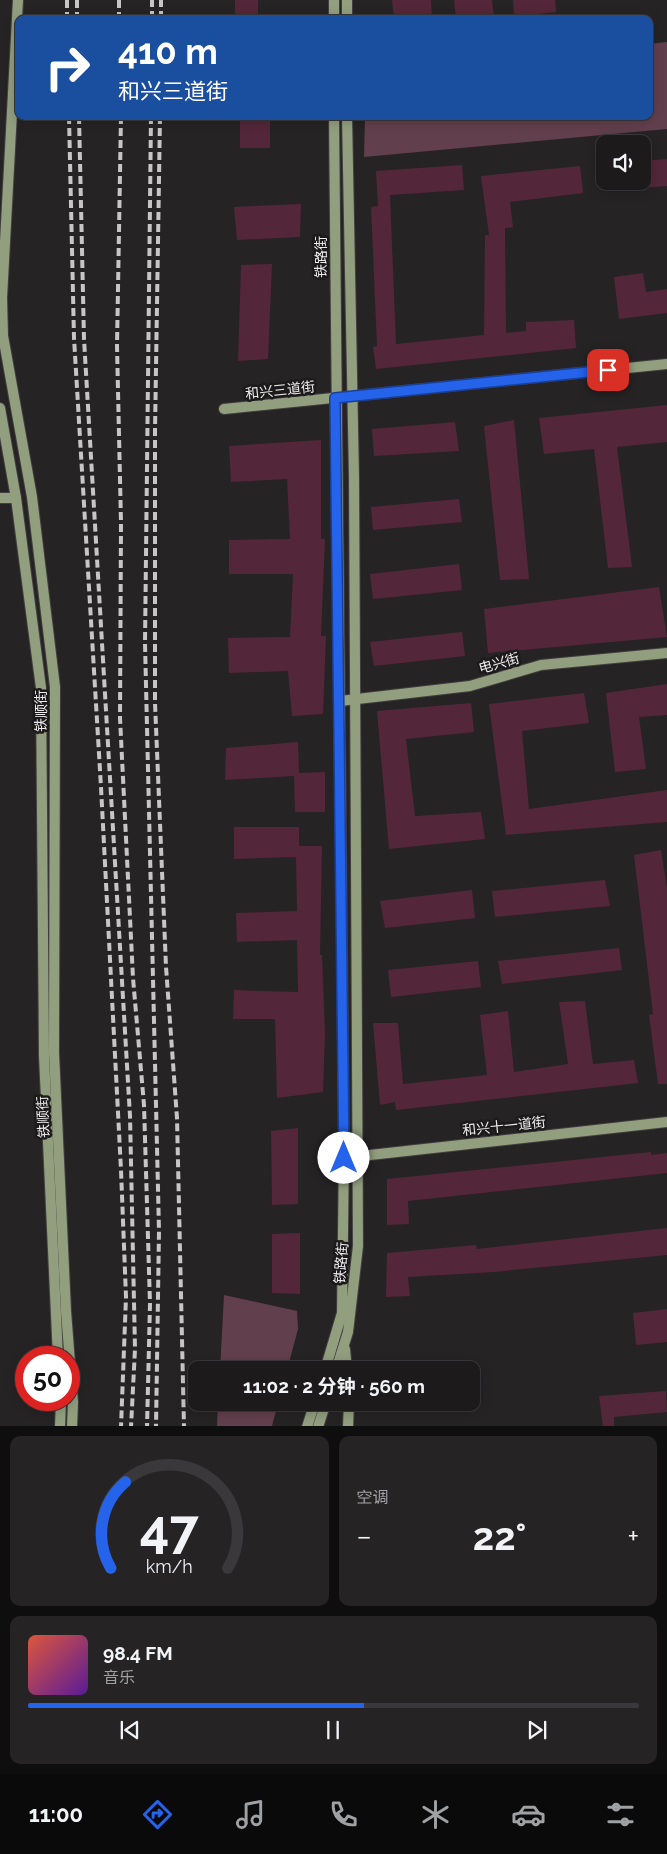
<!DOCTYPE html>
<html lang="zh">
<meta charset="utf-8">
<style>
body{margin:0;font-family:Raleway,"Noto Sans SC",sans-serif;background:#252324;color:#f1f3f6;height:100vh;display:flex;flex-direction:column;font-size:19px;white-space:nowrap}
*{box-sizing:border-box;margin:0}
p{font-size:16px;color:#a0a1a3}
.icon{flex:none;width:28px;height:28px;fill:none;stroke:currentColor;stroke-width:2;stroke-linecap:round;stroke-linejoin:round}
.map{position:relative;height:1426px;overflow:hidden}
.panel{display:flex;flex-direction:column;gap:10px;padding:10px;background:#0f0e0f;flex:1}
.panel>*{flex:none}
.top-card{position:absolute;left:15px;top:15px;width:638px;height:105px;border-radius:10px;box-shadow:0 2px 12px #0003,0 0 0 1px #3a383a;background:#1a4fa0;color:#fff;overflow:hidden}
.tools{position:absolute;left:596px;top:135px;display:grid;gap:10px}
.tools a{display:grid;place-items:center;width:55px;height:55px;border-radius:10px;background:#1c1a1b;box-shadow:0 2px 12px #0003,0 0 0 1px #3a383a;font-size:25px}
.speed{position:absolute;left:15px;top:1346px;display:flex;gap:10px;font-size:25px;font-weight:700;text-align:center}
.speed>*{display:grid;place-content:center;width:65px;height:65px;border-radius:50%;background:#1c1a1b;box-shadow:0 2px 12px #0003,0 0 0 1px #3a383a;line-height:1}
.speed .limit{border:8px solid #d22;background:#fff;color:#111}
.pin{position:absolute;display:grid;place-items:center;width:42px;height:42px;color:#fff;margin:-21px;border-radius:10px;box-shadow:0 2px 8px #0006}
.me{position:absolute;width:55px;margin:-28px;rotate:0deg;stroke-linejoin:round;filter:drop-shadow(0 0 4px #0008)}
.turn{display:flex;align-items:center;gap:18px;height:105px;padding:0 20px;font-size:22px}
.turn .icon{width:65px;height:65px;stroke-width:2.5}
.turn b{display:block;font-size:35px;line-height:42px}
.big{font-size:38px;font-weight:700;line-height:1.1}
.panel .tile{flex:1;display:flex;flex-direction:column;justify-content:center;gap:8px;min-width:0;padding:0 18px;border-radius:10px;background:#252324}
.panel .dial{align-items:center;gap:0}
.dial svg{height:130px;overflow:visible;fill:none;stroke:#3a383a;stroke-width:7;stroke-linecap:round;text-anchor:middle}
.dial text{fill:#f1f3f6;stroke:none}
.song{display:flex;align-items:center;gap:15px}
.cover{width:60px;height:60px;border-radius:8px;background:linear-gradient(135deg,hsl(10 70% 55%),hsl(270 70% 35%))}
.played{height:5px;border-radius:2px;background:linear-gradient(90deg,#2563eb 55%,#3a383a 55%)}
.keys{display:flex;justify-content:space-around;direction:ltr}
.heat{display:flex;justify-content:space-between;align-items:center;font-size:28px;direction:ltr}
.panel .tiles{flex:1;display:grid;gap:10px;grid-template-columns:1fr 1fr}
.tile:last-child{grid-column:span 2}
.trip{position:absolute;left:188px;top:1361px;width:292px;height:50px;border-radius:10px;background:#1c1a1b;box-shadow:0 2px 12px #0003,0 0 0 1px #3a383a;font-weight:700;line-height:50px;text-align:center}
.tab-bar{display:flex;height:80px;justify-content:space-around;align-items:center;background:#0b0a0b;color:#a0a1a3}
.tab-bar .icon{width:35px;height:35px}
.tab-bar .current{color:#2563eb}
.tab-bar b{font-size:22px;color:#f1f3f6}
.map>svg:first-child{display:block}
.green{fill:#623f4c}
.building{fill:#532739}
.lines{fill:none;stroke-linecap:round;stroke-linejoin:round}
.secondary-casing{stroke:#423f40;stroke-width:12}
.secondary{stroke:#919f7f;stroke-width:10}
.rail{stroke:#c7c5c5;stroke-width:4;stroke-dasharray:8 4;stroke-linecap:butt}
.route-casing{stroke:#184099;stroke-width:12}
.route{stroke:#2563eb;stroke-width:9}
.labels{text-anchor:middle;stroke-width:5;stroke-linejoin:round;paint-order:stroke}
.street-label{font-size:14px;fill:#eeecec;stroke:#1c1a1a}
</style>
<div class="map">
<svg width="667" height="1427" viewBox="0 0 667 1427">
<rect width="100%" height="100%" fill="#262324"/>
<g class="green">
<polygon points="667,42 667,129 364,157 365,116 649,116 649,44"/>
<polygon points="224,1295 297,1311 298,1329 287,1370 220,1370"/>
<polygon points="218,1403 218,1402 278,1403 272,1426 217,1426"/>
</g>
<g class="building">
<rect x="235" y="0" width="23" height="19"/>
<polygon points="392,0 431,0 432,19 394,19"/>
<polygon points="454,0 492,0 494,17 456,19"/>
<polygon points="513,0 555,0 556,12 514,17"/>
<rect x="240" y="116" width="30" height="32"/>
<polygon points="667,159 667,186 642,188 642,161"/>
<polygon points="462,165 464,190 390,195 396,344 484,335 485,235 489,235 481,176 580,166 583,193 510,202 513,227 505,228 506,333 526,331 526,322 574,320 576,348 376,369 373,347 377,346 371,207 378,206 376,171"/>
<polygon points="301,204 300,237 237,240 234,207"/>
<polygon points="272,264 268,359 238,361 241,265"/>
<polygon points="643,273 646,292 667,289 667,313 619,319 614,277"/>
<polygon points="667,405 667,442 617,447 632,567 608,568 594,449 544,454 539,418"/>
<polygon points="514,420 529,579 500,580 484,426"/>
<polygon points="455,422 459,451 374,456 372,429"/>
<polygon points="321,440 321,539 325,539 321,636 326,636 323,714 292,716 288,671 229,673 228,638 290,637 293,574 229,574 229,540 290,539 287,479 231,482 229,446"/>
<polygon points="459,499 462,522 373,530 371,507"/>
<polygon points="459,564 462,590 373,599 370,574"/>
<polygon points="659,587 667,637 488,653 484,609"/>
<polygon points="462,632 465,656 374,666 370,642"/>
<polygon points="667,684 667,715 639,717 646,769 615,772 606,693"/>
<polygon points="584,693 589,723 522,731 529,809 667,790 667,822 506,835 489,704"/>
<polygon points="471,703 474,732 406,739 415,816 481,812 485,839 389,849 377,711"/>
<polygon points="298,742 299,773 325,772 325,812 295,812 294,776 225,780 226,748"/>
<polygon points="234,827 299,827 299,846 322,846 320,955 322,955 325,1033 323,1092 277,1098 275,1019 233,1019 234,990 298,992 297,940 237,942 236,913 297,911 296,857 234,859"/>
<polygon points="661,850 667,888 667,1084 658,1084 649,1015 653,1014 634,855"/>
<polygon points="605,880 610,906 495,917 492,891"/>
<polygon points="472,890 475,918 385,928 380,901"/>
<polygon points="619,948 622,970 502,984 498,961"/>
<polygon points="478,961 481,987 391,997 388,970"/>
<polygon points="585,1001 593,1064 634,1060 638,1083 396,1110 395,1102 380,1105 373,1023 398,1023 403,1084 487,1075 480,1015 508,1011 514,1072 568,1064 559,1002"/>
<polygon points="298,1128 298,1204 272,1205 271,1131"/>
<polygon points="651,1152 651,1155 667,1153 667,1173 408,1201 409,1224 387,1225 387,1179"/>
<polygon points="667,1228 667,1255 494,1272 408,1277 410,1296 386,1297 387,1253 476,1245 477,1249"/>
<polygon points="300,1233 300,1294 272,1293 272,1234"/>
<polygon points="667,1309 667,1342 636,1345 633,1313"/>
<polygon points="666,1391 667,1412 614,1417 614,1427 603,1427 599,1396"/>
</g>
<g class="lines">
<defs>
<g id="secondary">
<polyline points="18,0 2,298 3,336 32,497 55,687 54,1053 66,1311 73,1402 72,1427"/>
<polyline points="334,0 334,19"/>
<polyline points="347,0 347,19"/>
<polyline points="0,408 16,498 41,688 44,1056 58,1358"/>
<polyline points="224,409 667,364"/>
<polyline points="0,498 16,498"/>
<polyline points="340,701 470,686 541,665 667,653"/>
<polyline points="352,1157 667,1122"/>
<polyline points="345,1349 347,1370"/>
<polyline points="325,1370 342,1313 344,1150 334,116"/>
<polyline points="336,1370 348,1332 358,1246 354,478 347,116"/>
<polyline points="60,1427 61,1400"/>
<polyline points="307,1427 315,1402"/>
<polyline points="318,1427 326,1402"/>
<polyline points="348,1427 349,1402"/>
</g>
</defs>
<use href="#secondary" class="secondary-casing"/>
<use href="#secondary" class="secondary"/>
<g class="rail">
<polyline points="67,0 67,19"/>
<polyline points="77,0 77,19"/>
<polyline points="119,0 119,19"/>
<polyline points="152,19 152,0"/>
<polyline points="161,19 161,0"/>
<polyline points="69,116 74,338 101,787 121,1170 126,1297 121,1427"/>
<polyline points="79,116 84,339 130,1116 135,1349 131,1427"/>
<polyline points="121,116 117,346 121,523 120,718 133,978 144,1105 150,1304 147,1427"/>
<polyline points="151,116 145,643 159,1231 156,1427"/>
<polyline points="160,116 155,431 155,703 166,967 177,1118 184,1427"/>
</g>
</g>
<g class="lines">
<defs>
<polyline id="route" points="344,1158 335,398 608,370"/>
</defs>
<use href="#route" class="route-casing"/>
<use href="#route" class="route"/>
</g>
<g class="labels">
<g class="street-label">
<text transform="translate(321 257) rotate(-90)" y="5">铁路街</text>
<text transform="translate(280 390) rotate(-6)" y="5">和兴三道街</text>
<text transform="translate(499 663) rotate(-16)" y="5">电兴街</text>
<text transform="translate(41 711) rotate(-90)" y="5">铁顺街</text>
<text transform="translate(43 1117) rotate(-93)" y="5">铁顺街</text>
<text transform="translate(504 1126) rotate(-6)" y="5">和兴十一道街</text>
<text transform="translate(341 1263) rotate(-85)" y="5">铁路街</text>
</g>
</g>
</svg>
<div class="tools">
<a><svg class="icon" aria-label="sound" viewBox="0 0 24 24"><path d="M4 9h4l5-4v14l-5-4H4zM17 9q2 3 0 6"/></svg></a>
</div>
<div class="speed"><div class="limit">50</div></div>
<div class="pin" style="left:608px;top:370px;background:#d93025"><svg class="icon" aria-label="arrive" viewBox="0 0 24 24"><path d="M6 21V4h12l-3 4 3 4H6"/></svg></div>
<svg class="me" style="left:344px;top:1158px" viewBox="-20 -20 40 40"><circle r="19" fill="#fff"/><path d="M0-13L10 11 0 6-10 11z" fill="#2563eb"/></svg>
<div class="trip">11:02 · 2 分钟 · 560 m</div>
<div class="top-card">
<div class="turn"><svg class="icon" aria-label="right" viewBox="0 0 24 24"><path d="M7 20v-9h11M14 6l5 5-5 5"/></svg><div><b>410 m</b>和兴三道街</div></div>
</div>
</div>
<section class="panel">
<div class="tiles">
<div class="tile dial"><svg viewBox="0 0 100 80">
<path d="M14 69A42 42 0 1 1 86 69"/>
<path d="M14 69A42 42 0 0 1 23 16" stroke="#2563eb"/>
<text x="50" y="56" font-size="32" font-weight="700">47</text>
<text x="50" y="72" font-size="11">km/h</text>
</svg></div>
<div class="tile"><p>空调</p>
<div class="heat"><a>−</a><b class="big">22°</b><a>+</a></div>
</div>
<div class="tile">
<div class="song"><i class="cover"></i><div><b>98.4 FM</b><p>音乐</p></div></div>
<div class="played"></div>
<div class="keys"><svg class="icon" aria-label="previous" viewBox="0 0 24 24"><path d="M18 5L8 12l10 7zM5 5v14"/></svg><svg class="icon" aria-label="pause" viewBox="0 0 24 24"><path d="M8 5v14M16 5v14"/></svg><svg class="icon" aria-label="next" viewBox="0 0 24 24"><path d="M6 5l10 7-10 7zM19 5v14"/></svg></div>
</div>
</div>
</section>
<nav class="tab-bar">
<b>11:00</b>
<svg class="icon current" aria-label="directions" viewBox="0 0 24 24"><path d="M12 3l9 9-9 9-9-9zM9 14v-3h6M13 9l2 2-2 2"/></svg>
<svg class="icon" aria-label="music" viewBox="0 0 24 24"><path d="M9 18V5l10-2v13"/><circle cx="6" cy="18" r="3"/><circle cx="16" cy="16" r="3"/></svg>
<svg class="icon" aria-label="phone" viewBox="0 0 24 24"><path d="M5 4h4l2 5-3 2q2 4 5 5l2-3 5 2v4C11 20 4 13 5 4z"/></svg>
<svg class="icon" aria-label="climate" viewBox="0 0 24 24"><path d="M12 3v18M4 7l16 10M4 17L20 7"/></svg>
<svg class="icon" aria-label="car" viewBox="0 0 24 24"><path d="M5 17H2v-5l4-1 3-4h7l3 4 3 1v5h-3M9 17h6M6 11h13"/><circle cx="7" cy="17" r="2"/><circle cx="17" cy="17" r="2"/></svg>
<svg class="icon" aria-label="filters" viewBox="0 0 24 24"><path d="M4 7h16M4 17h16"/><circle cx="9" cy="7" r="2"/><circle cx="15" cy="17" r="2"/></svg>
</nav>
